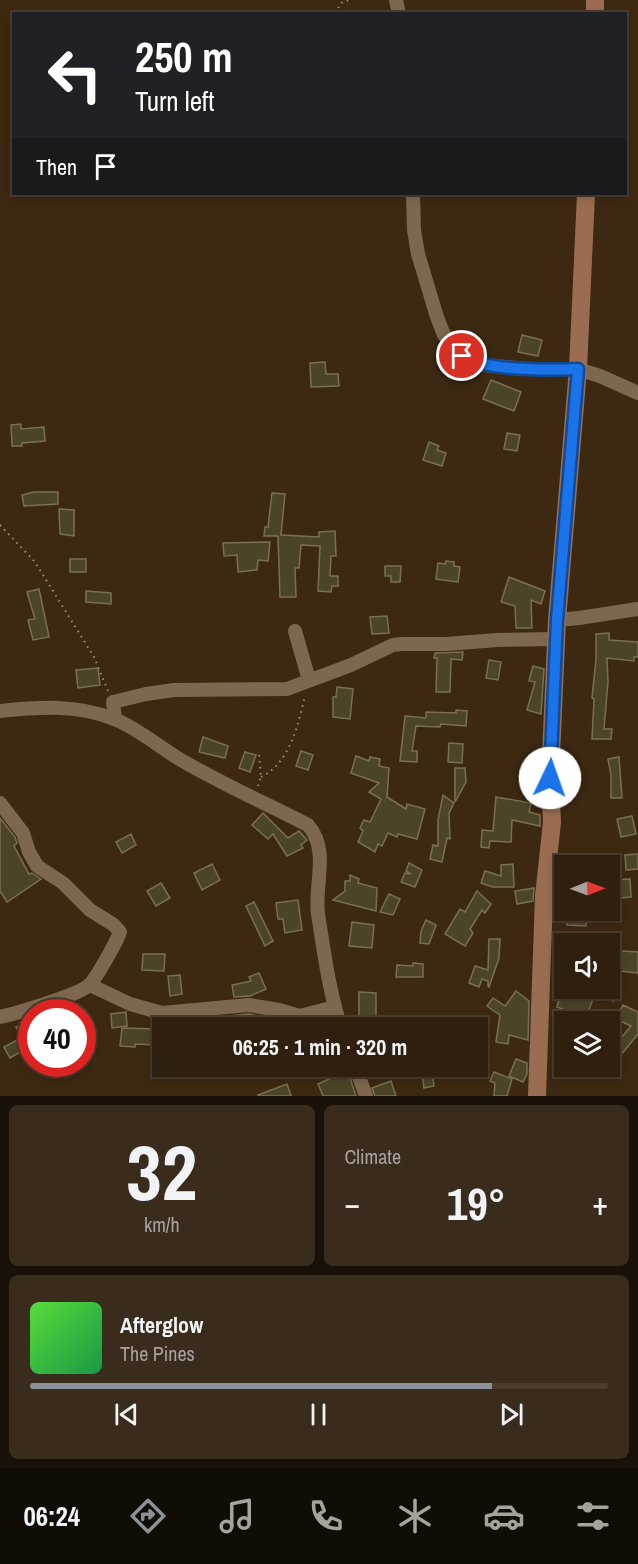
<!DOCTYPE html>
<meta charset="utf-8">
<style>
body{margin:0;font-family:"Archivo Narrow",sans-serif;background:#3a2c1c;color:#f1f3f6;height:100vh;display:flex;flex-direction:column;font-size:22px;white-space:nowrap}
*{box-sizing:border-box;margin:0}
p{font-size:20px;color:#a7a29e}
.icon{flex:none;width:33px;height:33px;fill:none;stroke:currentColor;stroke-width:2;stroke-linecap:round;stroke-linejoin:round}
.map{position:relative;height:1096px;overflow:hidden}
.sheet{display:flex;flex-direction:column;gap:9px;padding:9px;background:#191108;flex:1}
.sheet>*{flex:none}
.banner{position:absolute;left:12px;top:12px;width:615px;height:183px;border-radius:0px;box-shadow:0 3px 9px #0003,0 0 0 2px #493d2e;background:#202124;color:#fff;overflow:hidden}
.needle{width:39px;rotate:89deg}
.buttons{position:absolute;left:554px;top:855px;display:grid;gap:12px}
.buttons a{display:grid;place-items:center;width:66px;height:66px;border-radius:0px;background:#2e1f0e;box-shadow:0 3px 9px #0003,0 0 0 2px #493d2e;font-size:30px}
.speed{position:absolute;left:18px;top:999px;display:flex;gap:12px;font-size:30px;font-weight:700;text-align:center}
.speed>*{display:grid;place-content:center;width:78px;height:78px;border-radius:50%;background:#2e1f0e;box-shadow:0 3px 9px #0003,0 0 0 2px #493d2e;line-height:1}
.speed .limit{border:9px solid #d22;background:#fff;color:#111}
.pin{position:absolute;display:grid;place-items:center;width:51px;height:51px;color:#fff;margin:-26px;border:3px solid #fff;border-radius:50%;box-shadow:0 2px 6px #0007}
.me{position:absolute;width:66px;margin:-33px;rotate:3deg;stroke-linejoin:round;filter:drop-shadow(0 0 4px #0008)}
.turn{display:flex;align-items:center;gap:21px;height:126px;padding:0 24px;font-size:27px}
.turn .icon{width:78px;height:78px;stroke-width:2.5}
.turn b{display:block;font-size:42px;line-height:51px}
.then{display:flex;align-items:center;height:57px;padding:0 24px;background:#0003;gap:12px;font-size:22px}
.big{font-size:45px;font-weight:800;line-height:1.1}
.sheet .widget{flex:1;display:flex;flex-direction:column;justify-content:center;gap:9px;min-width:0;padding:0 21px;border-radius:9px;background:#3a2c1c}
.sheet .dial{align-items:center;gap:0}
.dial b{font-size:78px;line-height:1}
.song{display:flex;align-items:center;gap:18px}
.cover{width:72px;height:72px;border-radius:9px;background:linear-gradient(135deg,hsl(110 70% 55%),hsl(140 70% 35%))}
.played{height:6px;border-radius:3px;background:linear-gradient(90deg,#8c9099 80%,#493d2e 80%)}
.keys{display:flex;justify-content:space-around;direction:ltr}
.heat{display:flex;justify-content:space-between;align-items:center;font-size:33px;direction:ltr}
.sheet .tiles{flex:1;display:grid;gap:9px;grid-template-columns:1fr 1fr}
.widget:last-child{grid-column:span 2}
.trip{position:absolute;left:152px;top:1017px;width:336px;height:60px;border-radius:0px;background:#2e1f0e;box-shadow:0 3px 9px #0003,0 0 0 2px #493d2e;font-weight:800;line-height:60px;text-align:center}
.dock{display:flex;height:96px;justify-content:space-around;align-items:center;background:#120c06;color:#a7a29e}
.dock .icon{width:42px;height:42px}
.dock .active{color:#8c9099}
.dock b{font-size:27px;color:#f1f3f6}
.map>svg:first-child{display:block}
.building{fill:#4c4427;stroke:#787051;stroke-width:1.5}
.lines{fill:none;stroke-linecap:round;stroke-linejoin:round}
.path{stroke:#9d8c7a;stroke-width:2;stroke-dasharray:1.5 4.5;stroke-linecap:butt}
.street{stroke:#7e674f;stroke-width:14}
.secondary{stroke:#9a6d52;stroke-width:18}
.route-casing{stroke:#114b97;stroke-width:15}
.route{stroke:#1a73e8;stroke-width:10}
</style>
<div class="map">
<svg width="638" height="1096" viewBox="0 0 638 1096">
<rect width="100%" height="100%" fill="#3d2912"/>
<g class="building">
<polygon points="522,335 542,340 538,356 518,352"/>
<polygon points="325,362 326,374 338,374 339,386 311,387 310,363"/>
<polygon points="491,380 521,392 514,411 483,399"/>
<polygon points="21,424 21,429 44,427 45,441 22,443 22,446 12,446 11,425"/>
<polygon points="507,433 520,435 517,451 504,449"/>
<polygon points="429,442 439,446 437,450 446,453 442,466 423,460"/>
<polygon points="34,492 58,492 58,504 24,506 22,495"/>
<polygon points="272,493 285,494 281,535 319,537 319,532 335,531 336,556 331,556 330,576 338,576 338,586 332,586 331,592 318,591 320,546 301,545 299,568 295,568 296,597 280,597 278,536 264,536 265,527 268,527"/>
<polygon points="59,509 74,510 74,536 60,534"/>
<polygon points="270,542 268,561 258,560 257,570 238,572 237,555 224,556 223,543"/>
<rect x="70" y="559" width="16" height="13"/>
<polygon points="446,561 454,562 454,566 460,567 458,582 436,579 438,563 445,564"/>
<polygon points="385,566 401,566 400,582 391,582 391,576 385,576"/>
<polygon points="509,577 545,591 541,604 531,600 532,628 516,628 515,606 501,602"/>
<polygon points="39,589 49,637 33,640 28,620 35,619 27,592"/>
<polygon points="86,591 111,593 111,604 86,602"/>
<polygon points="387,616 389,633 372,634 370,617"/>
<polygon points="609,633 609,640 638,642 638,657 634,657 634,661 607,658 608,682 604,729 612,729 611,739 592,739 594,699 592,698 596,659 596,634"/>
<polygon points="463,652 462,660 451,659 450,692 436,692 437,658 434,658 435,653"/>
<polygon points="489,660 501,662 498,680 486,678"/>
<polygon points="533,666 544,669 541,714 527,710 535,682 529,681"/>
<polygon points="98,668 100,685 78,688 76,670"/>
<polygon points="337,687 353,689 350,719 333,717 333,697 336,697"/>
<polygon points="456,710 467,711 466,726 441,724 440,727 416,726 412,751 417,751 417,762 400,761 405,716 426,718 426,712 456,713"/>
<polygon points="203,737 228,746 225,758 199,752"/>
<polygon points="449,743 463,744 462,763 448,762"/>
<polygon points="301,751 313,755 308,770 296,766"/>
<polygon points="245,752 256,755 250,772 239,768"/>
<polygon points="356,756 369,761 370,757 380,759 379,766 389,768 387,797 406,809 407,804 425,809 417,839 398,834 397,837 388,833 382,846 378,844 375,852 358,842 363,831 360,828 364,820 370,822 381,799 369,792 379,783 351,773"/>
<polygon points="619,757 622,798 611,798 611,775 608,759"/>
<polygon points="455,768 465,768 466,782 455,802"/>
<polygon points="443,795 454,803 449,813 450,839 447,838 442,862 430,859 433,845 438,846 438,820"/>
<polygon points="496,797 531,803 529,812 540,815 540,826 512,820 511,842 490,841 489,848 481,847 482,830 493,831"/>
<polygon points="263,813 288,838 299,831 307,840 301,845 303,848 287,856 273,834 268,839 252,825"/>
<polygon points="632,816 636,834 621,837 617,819"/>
<polygon points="0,818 15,837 17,843 14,846 29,874 32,873 41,879 7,902 0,891"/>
<polygon points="131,834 136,845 122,853 116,842"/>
<polygon points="638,854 638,869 626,870 625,855"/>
<polygon points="409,863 422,870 415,887 401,882 405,873 411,874 406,871"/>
<polygon points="212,864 220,880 202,890 194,873"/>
<polygon points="513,864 514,887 493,887 481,883 485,871 501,876 501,865"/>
<polygon points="350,875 359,879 358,883 377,888 376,911 333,900 345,891 345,881 350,881"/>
<polygon points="630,879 631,897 609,899 609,880"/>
<polygon points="161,883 170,898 156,906 147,891"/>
<polygon points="534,888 533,901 517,904 515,891"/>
<polygon points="477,891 491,904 485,913 482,910 470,929 473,933 465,946 445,934 460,909 465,912"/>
<polygon points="389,894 400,899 393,915 380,912"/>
<polygon points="298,900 302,930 285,933 283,919 278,919 276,903"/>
<polygon points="254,902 273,941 265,946 246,906"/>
<polygon points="567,915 586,915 586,926 567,925"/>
<polygon points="426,920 436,925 429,944 420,943 421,931"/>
<polygon points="352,922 374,925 372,948 349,946"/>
<polygon points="489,939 500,939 499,958 489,987 488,986 488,981 482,979 479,987 469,983 475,966 488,970"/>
<polygon points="609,950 638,952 638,973 619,971 614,1001 609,1000"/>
<polygon points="143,954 165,954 164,971 142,970"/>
<polygon points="413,963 423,964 423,977 396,977 397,965 413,966"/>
<polygon points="259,973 266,989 250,996 234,997 232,985 251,981 249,977"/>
<polygon points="180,975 182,994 170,996 168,976"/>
<polygon points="562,988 597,988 586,1018 557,1007"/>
<polygon points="516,991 529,1001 528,1040 509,1035 508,1044 496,1042 500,1015 487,1006 493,998 505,1006"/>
<polygon points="359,992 376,993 376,1017 359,1017"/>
<polygon points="623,1005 638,1012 638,1034 620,1056 612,1049 631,1026 616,1019"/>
<polygon points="126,1012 127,1026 112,1028 111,1014"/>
<polygon points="249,1014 258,1016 258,1019 251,1019 252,1028 236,1028 235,1022 219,1023 218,1017"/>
<polygon points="32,1020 32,1034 22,1038 16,1027"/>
<polygon points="122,1028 157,1029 157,1045 135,1044 135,1047 120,1046"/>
<polygon points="19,1039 24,1050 10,1058 4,1047"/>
<polygon points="516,1059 527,1063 527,1074 523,1082 509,1076"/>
<polygon points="324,1066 338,1066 340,1072 347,1069 356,1096 323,1096 318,1084 329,1079"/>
<polygon points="421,1066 431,1066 434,1086 424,1088"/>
<polygon points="555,1066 584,1066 582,1077 555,1068"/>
<polygon points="494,1072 512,1079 507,1096 494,1096 495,1083 490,1081"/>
<polygon points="391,1081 396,1096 375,1096 372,1088"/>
<polygon points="287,1084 291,1096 258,1096 258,1095"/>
</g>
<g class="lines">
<g class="path">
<polyline points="338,14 338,8 341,3 349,0"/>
<polyline points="0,525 35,562 94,657 108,691"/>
<path d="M261 777C290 763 298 725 305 696"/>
<polyline points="258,786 261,777 259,753"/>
</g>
<g class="street">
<polyline points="396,0 399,14"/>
<polyline points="413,194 414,230 418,254 437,317 444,335 462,356 472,363 483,365 528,369 578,369 600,376 638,393"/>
<polyline points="557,620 579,618 638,609"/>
<polyline points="295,631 309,680"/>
<path d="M0 711C38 707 77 704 114 719 134 726 161 748 181 760 222 784 265 803 308 825 330 850 314 885 318 914 324 952 329 991 341 1028"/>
<polyline points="115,719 113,702 146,694 174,690 287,689 351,665 393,645 402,644 446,644 497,640 557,639"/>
<path d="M0 803 23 833 29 852 37 866 63 883 90 910 114 925 120 932C117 941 96 979 89 985 81 994 15 1014 0 1017"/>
<polyline points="90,985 130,1004 162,1013 249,1005 279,1010 300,1016 335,1007"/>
<polyline points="355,1066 366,1096"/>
</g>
<g class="secondary">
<polyline points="595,14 595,0"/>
<polyline points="537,1096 544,896 552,822 550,778 557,620 578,369 586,194"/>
</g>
</g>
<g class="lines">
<defs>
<path id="route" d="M462 356C486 371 549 370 578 369L557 620 550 778"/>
</defs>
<use href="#route" class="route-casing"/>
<use href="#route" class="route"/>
</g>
</svg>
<div class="buttons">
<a><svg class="needle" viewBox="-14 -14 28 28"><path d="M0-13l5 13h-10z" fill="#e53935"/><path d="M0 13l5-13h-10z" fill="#a7a29e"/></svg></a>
<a><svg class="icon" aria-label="sound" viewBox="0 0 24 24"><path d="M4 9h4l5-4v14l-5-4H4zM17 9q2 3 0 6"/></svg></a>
<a><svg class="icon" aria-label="layers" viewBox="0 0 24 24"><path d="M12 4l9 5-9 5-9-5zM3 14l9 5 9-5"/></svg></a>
</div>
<div class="speed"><div class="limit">40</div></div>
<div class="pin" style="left:462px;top:356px;background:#d93025"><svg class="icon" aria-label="arrive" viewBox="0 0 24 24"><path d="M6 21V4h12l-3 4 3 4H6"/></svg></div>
<svg class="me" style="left:550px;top:778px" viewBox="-20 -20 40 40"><circle r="19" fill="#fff"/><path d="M0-13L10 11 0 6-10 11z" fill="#1a73e8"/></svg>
<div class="trip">06:25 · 1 min · 320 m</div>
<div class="banner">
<div class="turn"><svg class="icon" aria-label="left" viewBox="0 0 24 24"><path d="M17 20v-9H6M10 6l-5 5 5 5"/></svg><div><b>250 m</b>Turn left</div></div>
<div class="then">Then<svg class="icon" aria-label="arrive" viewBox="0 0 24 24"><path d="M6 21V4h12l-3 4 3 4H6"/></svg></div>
</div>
</div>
<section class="sheet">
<div class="tiles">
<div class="widget dial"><b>32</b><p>km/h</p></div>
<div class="widget"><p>Climate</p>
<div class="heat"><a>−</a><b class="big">19°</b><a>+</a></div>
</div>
<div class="widget">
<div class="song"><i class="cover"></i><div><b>Afterglow</b><p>The Pines</p></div></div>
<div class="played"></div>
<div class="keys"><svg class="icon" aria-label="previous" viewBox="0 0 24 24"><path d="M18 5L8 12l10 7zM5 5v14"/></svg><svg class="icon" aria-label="pause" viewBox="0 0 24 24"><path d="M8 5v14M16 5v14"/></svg><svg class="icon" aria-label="next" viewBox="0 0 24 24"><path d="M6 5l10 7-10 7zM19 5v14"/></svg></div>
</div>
</div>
</section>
<nav class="dock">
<b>06:24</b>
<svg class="icon active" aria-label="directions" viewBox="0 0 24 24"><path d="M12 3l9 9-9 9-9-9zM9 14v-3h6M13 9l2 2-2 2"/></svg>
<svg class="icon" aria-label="music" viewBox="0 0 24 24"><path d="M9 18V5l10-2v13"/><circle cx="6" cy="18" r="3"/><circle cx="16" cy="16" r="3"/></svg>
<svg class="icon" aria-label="phone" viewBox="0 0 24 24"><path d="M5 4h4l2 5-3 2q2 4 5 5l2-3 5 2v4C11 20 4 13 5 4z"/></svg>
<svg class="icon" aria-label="climate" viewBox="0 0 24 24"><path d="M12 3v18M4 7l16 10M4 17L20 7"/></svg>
<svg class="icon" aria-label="car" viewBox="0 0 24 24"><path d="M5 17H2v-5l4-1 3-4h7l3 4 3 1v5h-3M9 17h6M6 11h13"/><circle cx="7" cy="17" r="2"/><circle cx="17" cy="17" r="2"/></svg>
<svg class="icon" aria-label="filters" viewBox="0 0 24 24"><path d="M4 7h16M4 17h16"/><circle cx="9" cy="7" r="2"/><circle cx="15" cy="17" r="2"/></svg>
</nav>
